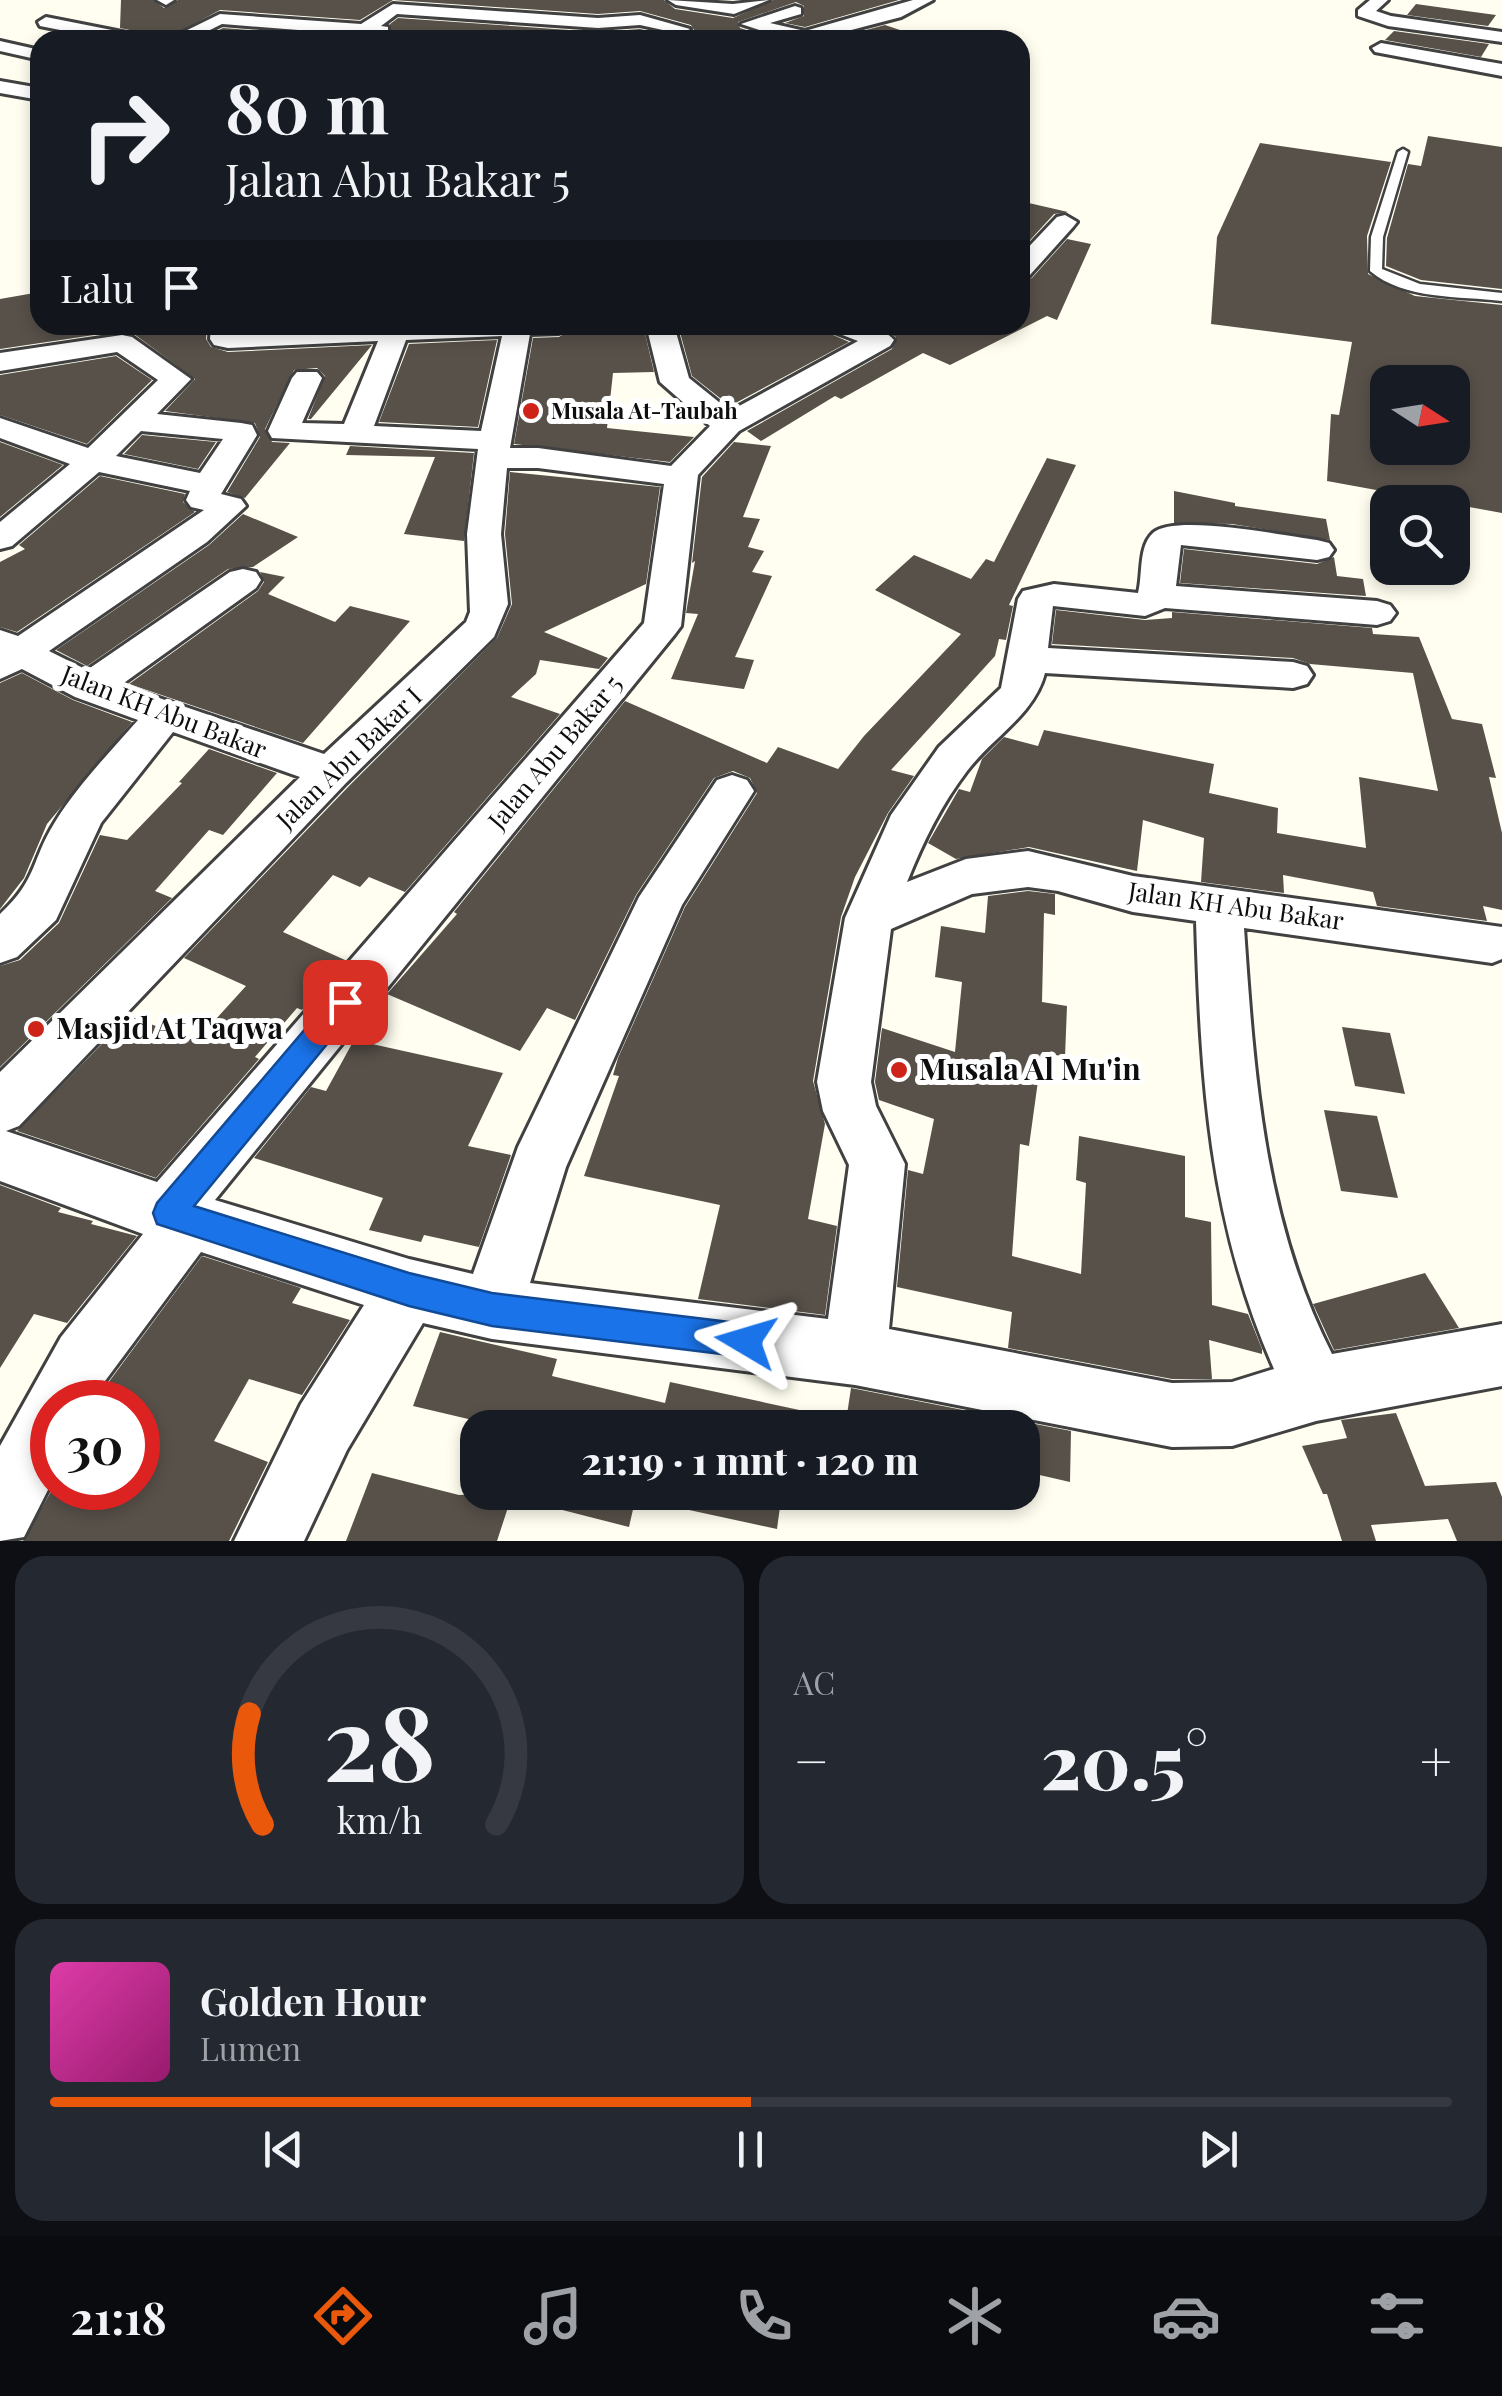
<!DOCTYPE html>
<html lang="id">
<meta charset="utf-8">
<style>
body{margin:0;font-family:"Playfair Display",serif;background:#242831;color:#f1f3f6;height:100vh;display:flex;flex-direction:column;font-size:38px;white-space:nowrap}
*{box-sizing:border-box;margin:0}
p{font-size:32px;color:#9ea1a6}
.icon{flex:none;width:55px;height:55px;fill:none;stroke:currentColor;stroke-width:2;stroke-linecap:round;stroke-linejoin:round}
.map{position:relative;height:1541px;overflow:hidden}
.side{display:flex;flex-direction:column;gap:15px;padding:15px;background:#0d0f14;flex:1}
.side>*{flex:none}
.guide{position:absolute;left:30px;top:30px;width:1000px;height:305px;border-radius:30px;box-shadow:0 5px 15px #0003;background:#171b24;color:#f1f3f6;overflow:hidden}
.needle{width:65px;rotate:102deg}
.controls{position:absolute;left:1370px;top:365px;display:grid;gap:20px}
.controls a{display:grid;place-items:center;width:100px;height:100px;border-radius:20px;background:#171b24;box-shadow:0 5px 15px #0003;font-size:50px}
.speed{position:absolute;left:30px;top:1380px;display:flex;gap:20px;font-size:50px;font-weight:700;text-align:center}
.speed>*{display:grid;place-content:center;width:130px;height:130px;border-radius:50%;background:#171b24;box-shadow:0 5px 15px #0003;line-height:1}
.speed .limit{border:15px solid #d22;background:#fff;color:#111}
.pin{position:absolute;display:grid;place-items:center;width:85px;height:85px;color:#fff;margin:-42px;border-radius:20px;box-shadow:0 5px 15px #0006}
.me{position:absolute;width:110px;margin:-55px;rotate:277deg;stroke-linejoin:round;filter:drop-shadow(0 0 8px #0008)}
.turn{display:flex;align-items:center;gap:35px;height:210px;padding:0 30px;font-size:45px}
.turn .icon{width:130px;height:130px;stroke-width:2.5}
.turn b{display:block;font-size:70px;line-height:85px}
.then{display:flex;align-items:center;height:95px;padding:0 30px;background:#0003;gap:20px;font-size:38px}
.big{font-size:75px;font-weight:800;line-height:1.1}
.side .widget{flex:1;display:flex;flex-direction:column;justify-content:center;gap:15px;min-width:0;padding:0 35px;border-radius:30px;background:#242831}
.side .dial{align-items:center;gap:0}
.dial svg{height:260px;overflow:visible;fill:none;stroke:#363941;stroke-width:7;stroke-linecap:round;text-anchor:middle}
.dial text{fill:#f1f3f6;stroke:none}
.song{display:flex;align-items:center;gap:30px}
.cover{width:120px;height:120px;border-radius:15px;background:linear-gradient(135deg,hsl(320 70% 55%),hsl(320 70% 35%))}
.played{height:10px;border-radius:5px;background:linear-gradient(90deg,#ea580c 50%,#363941 50%)}
.keys{display:flex;justify-content:space-around;direction:ltr}
.heat{display:flex;justify-content:space-between;align-items:center;font-size:55px;direction:ltr}
.side .tiles{flex:1;display:grid;gap:15px;grid-template-columns:1fr 1fr}
.widget:last-child{grid-column:span 2}
.trip{position:absolute;left:460px;top:1410px;width:580px;height:100px;border-radius:30px;background:#171b24;box-shadow:0 5px 15px #0003;font-weight:800;line-height:100px;text-align:center}
.tab-bar{display:flex;height:160px;justify-content:space-around;align-items:center;background:#090b0e;color:#9ea1a6}
.tab-bar .icon{width:70px;height:70px}
.tab-bar .selected{color:#ea580c}
.tab-bar b{font-size:45px;color:#f1f3f6}
.map>svg:first-child{display:block}
.building{fill:#58514a;fill-rule:evenodd}
.lines{fill:none;stroke-linecap:round;stroke-linejoin:round}
.service-casing{stroke:#414141;stroke-width:5}
.minor-casing{stroke:#414141;stroke-width:6}
.service{fill:#fff;fill-rule:evenodd}
.minor{fill:#fff;fill-rule:evenodd}
.route{fill:#1a73e8;stroke:#114b97;stroke-width:2.5}
.poi-dot{fill:#cd2318;stroke:#fff;stroke-width:4}
.labels{text-anchor:middle;stroke-width:10;stroke-linejoin:round;paint-order:stroke}
.far-poi-label{font-size:22px;font-weight:bold;fill:#0e0e0e;stroke:#fff;text-anchor:start}
.street-label{font-size:25px;fill:#0e0e0e;stroke:#fff}
.near-poi-label{font-size:30px;font-weight:bold;fill:#0e0e0e;stroke:#fff;text-anchor:start}
</style>
<div class="map">
<svg width="1502" height="1541" viewBox="0 0 1502 1541">
<rect width="100%" height="100%" fill="#fffef0"/>
<g class="building">
<polygon points="121,0 154,0 164,8 178,0 664,0 675,9 733,18 773,0 899,0 805,27 785,23 804,16 804,6 796,2 738,22 740,28 778,40 382,40 391,37 390,24 398,18 598,32 640,29 680,38 694,30 691,25 640,11 598,14 393,0 360,20 220,10 164,40 150,40 139,32 120,28"/>
<polygon points="1416,4 1459,10 1496,15 1488,26 1407,15"/>
<polygon points="885,25 915,35 914,40 828,40"/>
<polygon points="223,28 340,37 198,40"/>
<polygon points="1394,31 1489,44 1481,57 1385,40"/>
<polygon points="1428,136 1502,147 1502,289 1421,280 1386,266 1387,238 1408,164 1421,166"/>
<path d="M1260 143 1391 162 1367 236 1368 274 1415 296 1502 305V513L1327 481 1331 414 1339 415 1352 342 1211 324 1217 237ZM1388 382H1452V448H1388Z"/>
<polygon points="1020,201 1068,212 1054,214 1020,251"/>
<polygon points="1067,239 1091,244 1057,320 1047,316 950,365 923,353 841,399 835,396 761,441 747,431 892,349 896,337 877,325 1020,325 1020,282 1032,278"/>
<polygon points="40,292 40,325 207,325 206,339 211,347 228,352 372,345 311,419 308,419 325,376 317,368 294,370 265,429 272,442 290,443 245,498 227,492 260,437 255,423 165,411 195,379 134,334 121,331 0,349 0,299"/>
<polygon points="643,325 654,372 613,373 607,428 694,437 670,462 514,444 533,338 559,337 576,326"/>
<polygon points="678,325 824,325 831,334 849,342 730,406 692,376"/>
<polygon points="497,340 478,427 379,422 409,344"/>
<polygon points="116,356 152,380 87,444 0,415 0,375"/>
<polygon points="142,435 216,442 198,469 124,454"/>
<polygon points="0,442 63,465 0,517"/>
<polygon points="734,442 771,446 743,517 760,519 748,547 764,551 752,572 772,576 735,657 754,660 744,689 671,679 698,614 686,613 695,561 692,563 702,477"/>
<polygon points="350,446 474,453 464,541 404,534 435,457 346,455"/>
<polygon points="1047,458 1076,465 1009,605 1013,606 1006,640 999,639 995,656 891,770 914,776 888,813 855,877 841,917 813,1081 825,1124 808,1219 837,1226 825,1315 698,1299 720,1205 584,1176 619,1076 613,1075 618,1058 685,907 757,793 750,778 733,771 714,778 636,895 575,1020 547,1008 520,1051 387,994 457,914 454,912 625,701 767,763 778,747 838,769 864,736 961,634 875,590 914,555 971,579 986,559 994,562"/>
<polygon points="510,472 660,487 646,584 544,632 608,658 599,669 540,660 536,674 511,697 560,714 405,892 369,877 360,887 333,875 283,932 345,960 302,1010 297,1008 255,1057 259,1059 156,1178 17,1131 129,1016 196,1041 246,986 184,958 349,786 497,638 512,604 505,534"/>
<polygon points="100,476 185,494 183,502 195,512 17,632 0,627 0,562 25,549 19,545"/>
<polygon points="1174,491 1235,503 1235,506 1326,519 1330,540 1232,524 1174,523"/>
<polygon points="243,514 298,537 253,567 228,569 87,666 56,650 209,545"/>
<polygon points="1184,549 1317,564 1334,557 1337,576 1363,579 1366,596 1180,583"/>
<polygon points="260,572 285,577 268,594 335,622 350,606 410,621 303,743 129,684 258,591 264,582"/>
<polygon points="1056,610 1145,620 1172,618 1172,612 1372,628 1373,634 1419,637 1452,719 1482,724 1496,778 1489,777 1502,833 1502,910 1483,906 1487,921 1377,906 1373,892 1283,875 1284,893 1201,882 1204,838 1143,820 1137,871 1029,847 956,859 928,843 959,789 970,792 982,759 1004,737 1038,746 1044,730 1214,764 1209,793 1278,808 1277,833 1366,848 1359,777 1438,791 1413,673 1310,664 1293,658 1052,644"/>
<polygon points="22,673 73,700 132,722 47,824 24,878 0,909 0,683"/>
<polygon points="209,749 277,773 223,835 209,830 155,891 172,898 0,1067 0,966 20,960 59,923 100,835 127,840 182,783 179,782"/>
<polygon points="1028,891 1055,894 1055,915 1044,913 1042,1002 1067,1006 1065,1057 1042,1052 1029,1146 1020,1144 1012,1256 1081,1274 1086,1183 1076,1180 1079,1136 1185,1156 1185,1217 1211,1222 1212,1305 1248,1314 1262,1349 1262,1354 1209,1340 1212,1379 1172,1379 1008,1348 1012,1312 897,1287 908,1170 923,1174 934,1119 879,1100 875,1082 882,1028 955,1052 962,982 935,977 941,926 985,933 988,896"/>
<polygon points="1342,1027 1390,1033 1405,1094 1355,1086"/>
<polygon points="354,1040 503,1073 468,1146 511,1155 479,1247 424,1235 421,1242 369,1230 383,1198 254,1158 311,1087 326,1091"/>
<polygon points="1324,1110 1377,1116 1398,1198 1341,1191"/>
<polygon points="0,1185 61,1208 58,1212 93,1221 91,1224 137,1236 67,1323 34,1314 0,1368"/>
<polygon points="202,1256 301,1288 292,1303 350,1320 302,1395 249,1379 214,1441 268,1462 229,1541 23,1541 53,1488 138,1488 138,1402 98,1402 108,1383"/>
<polygon points="1425,1273 1459,1328 1334,1350 1313,1304"/>
<polygon points="440,1332 557,1359 552,1376 665,1403 670,1382 818,1414 816,1428 479,1428 481,1422 413,1406"/>
<polygon points="851,1388 1071,1431 1070,1482 1022,1471 1022,1428 845,1428"/>
<polygon points="1396,1413 1425,1486 1496,1482 1502,1497 1502,1541 1457,1541 1448,1519 1371,1525 1376,1541 1342,1541 1327,1494 1323,1494 1302,1446 1347,1438 1341,1420"/>
<polygon points="372,1473 459,1495 513,1492 497,1541 346,1541"/>
<polygon points="537,1492 637,1492 629,1527 535,1503"/>
<polygon points="668,1492 782,1492 777,1529 666,1505"/>
</g>
<g class="lines">
<defs>
<path id="service" d="M1403 149 1408 152 1383 237 1382 269 1420 284 1502 293V301C1460 296 1404 300 1370 271L1371 237 1398 152Z"/>
<g id="minor">
<polygon points="157,0 174,0 166,5"/>
<polygon points="668,0 733,4 769,0 734,14 676,5"/>
<polygon points="913,0 933,0 901,17 813,40 790,40 741,24 795,6 801,8 801,14 770,23 805,31"/>
<polygon points="1370,0 1388,0 1376,11 1391,16 1502,32 1502,42 1388,26 1358,16 1358,10"/>
<path d="M393 4 598 18 640 15 690 29 681 34 640 25 598 28 397 14 381 26 388 27V35C373 38 358 40 342 40L349 34 222 24 190 40H167L220 14 361 24Z"/>
<polygon points="46,17 137,35 146,40 111,40 40,26 38,22"/>
<polygon points="0,41 40,50 40,60 0,51"/>
<polygon points="1381,43 1502,64 1502,76 1375,52 1372,48"/>
<polygon points="0,81 40,88 40,100 0,93"/>
<polygon points="1065,215 1077,222 1073,227 1029,276 1020,279 1020,256 1057,217"/>
<path d="M211 325H239L238 331 377 325H573L559 333 530 334 510 448H538L671 466 710 426 660 382 646 325H674L689 378 730 411 858 341 832 331 828 325C851 325 878 322 894 340L890 346 739 431 698 475 681 626 675 634 215 1200 409 1259 473 1274 518 1147 639 897 717 780 732 775 747 780 754 791 682 905 566 1167 530 1283 828 1319 849 1165 823 1111 817 1082 845 918 891 815 939 747 1001 688 1018 599 1023 591 1054 584 1138 593C1143 575 1138 547 1153 533 1174 513 1286 536 1317 540L1329 543 1334 550 1329 557 1317 560 1181 545 1176 586 1377 601 1390 605 1396 613 1390 621 1377 625 1165 608 1145 616 1053 606 1048 648 1293 662 1307 666 1313 675 1307 684 1293 688 1045 673C1034 715 993 737 967 771 941 805 923 842 907 882L966 859 1028 851 1133 876 1502 927V959L1492 963 1244 928C1254 1075 1264 1221 1332 1354L1502 1324V1386L1316 1421 1232 1446 1172 1447 855 1385 492 1339 423 1323 347 1450 304 1541H234L301 1404 364 1305 201 1252 105 1381 94 1402H52V1482L24 1537 0 1541V1446L61 1337 143 1234 0 1181V1072L300 777 173 732 101 823 56 920 17 957 0 963V914C38 879 31 860 55 822 78 785 109 753 138 720L75 697 22 669 0 679V630L18 636 204 510 191 507 186 500 190 491 99 472 12 546 0 549V522L70 464 0 438V418L88 448 158 380 117 352 0 371V353L122 335 132 337 191 379 157 414 241 423 252 425 257 435 221 494 241 499 246 506 207 542 49 651 87 670 230 572 243 569 256 572 261 580 256 588 121 685 324 754 466 622 470 612 467 534 478 449 272 438 268 431 292 378 297 372H317L322 378 302 423 344 424 378 341 228 348 214 345 210 339ZM502 336 481 431 374 426 406 340ZM141 431 223 439 200 473 116 456ZM507 468H538L664 484 644 623 157 1182 6 1131 19 1126 346 783 494 637 508 604 501 534ZM1028 887 1058 891 1133 912 1196 921C1201 1080 1209 1222 1274 1369L1232 1382 1172 1383 889 1329 905 1164 876 1106 871 1082 891 929 972 894Z"/>
</g>
</defs>
<use href="#service" class="service-casing"/>
<use href="#minor" class="minor-casing"/>
<use href="#service" class="service"/>
<use href="#minor" class="minor"/>
</g>
<polygon class="route" points="345,991 355,994 359,1002 355,1010 194,1206 409,1273 492,1293 746,1324 758,1329 763,1341 758,1353 746,1357 492,1326 409,1306 157,1224 153,1213 157,1203 335,994"/>
<g class="poi-dot">
<circle cx="531" cy="411" r="10"/>
<circle cx="36" cy="1029" r="10"/>
<circle cx="899" cy="1070" r="10"/>
</g>
<g class="labels">
<g class="far-poi-label">
<text x="551" y="419">Musala At-Taubah</text>
</g>
<g class="street-label">
<text transform="translate(164 712) rotate(21)" y="9">Jalan KH Abu Bakar</text>
<text transform="translate(555 752) rotate(-50)" y="9">Jalan Abu Bakar 5</text>
<text transform="translate(349 758) rotate(-44)" y="9">Jalan Abu Bakar I</text>
<text transform="translate(1236 906) rotate(8)" y="9">Jalan KH Abu Bakar</text>
</g>
<g class="near-poi-label">
<text x="56" y="1039">Masjid At Taqwa</text>
<text x="919" y="1080">Musala Al Mu'in</text>
</g>
</g>
</svg>
<div class="controls">
<a><svg class="needle" viewBox="-14 -14 28 28"><path d="M0-13l5 13h-10z" fill="#e53935"/><path d="M0 13l5-13h-10z" fill="#9ea1a6"/></svg></a>
<a><svg class="icon" aria-label="search" viewBox="0 0 24 24"><circle cx="10" cy="10" r="6"/><path d="M15 15l6 6"/></svg></a>
</div>
<div class="speed"><div class="limit">30</div></div>
<div class="pin" style="left:345px;top:1002px;background:#d93025"><svg class="icon" aria-label="arrive" viewBox="0 0 24 24"><path d="M6 21V4h12l-3 4 3 4H6"/></svg></div>
<svg class="me" style="left:746px;top:1341px" viewBox="-20 -20 40 40"><path d="M0-17L14 15 0 8-14 15z" fill="#1a73e8" stroke="#fff" stroke-width="4"/></svg>
<div class="trip">21:19 · 1 mnt · 120 m</div>
<div class="guide">
<div class="turn"><svg class="icon" aria-label="right" viewBox="0 0 24 24"><path d="M7 20v-9h11M14 6l5 5-5 5"/></svg><div><b>80 m</b>Jalan Abu Bakar 5</div></div>
<div class="then">Lalu<svg class="icon" aria-label="arrive" viewBox="0 0 24 24"><path d="M6 21V4h12l-3 4 3 4H6"/></svg></div>
</div>
</div>
<section class="side">
<div class="tiles">
<div class="widget dial"><svg viewBox="0 0 100 80">
<path d="M14 69A42 42 0 1 1 86 69"/>
<path d="M14 69A42 42 0 0 1 10 35" stroke="#ea580c"/>
<text x="50" y="56" font-size="32" font-weight="700">28</text>
<text x="50" y="72" font-size="11">km/h</text>
</svg></div>
<div class="widget"><p>AC</p>
<div class="heat"><a>−</a><b class="big">20.5°</b><a>+</a></div>
</div>
<div class="widget">
<div class="song"><i class="cover"></i><div><b>Golden Hour</b><p>Lumen</p></div></div>
<div class="played"></div>
<div class="keys"><svg class="icon" aria-label="previous" viewBox="0 0 24 24"><path d="M18 5L8 12l10 7zM5 5v14"/></svg><svg class="icon" aria-label="pause" viewBox="0 0 24 24"><path d="M8 5v14M16 5v14"/></svg><svg class="icon" aria-label="next" viewBox="0 0 24 24"><path d="M6 5l10 7-10 7zM19 5v14"/></svg></div>
</div>
</div>
</section>
<nav class="tab-bar">
<b>21:18</b>
<svg class="icon selected" aria-label="directions" viewBox="0 0 24 24"><path d="M12 3l9 9-9 9-9-9zM9 14v-3h6M13 9l2 2-2 2"/></svg>
<svg class="icon" aria-label="music" viewBox="0 0 24 24"><path d="M9 18V5l10-2v13"/><circle cx="6" cy="18" r="3"/><circle cx="16" cy="16" r="3"/></svg>
<svg class="icon" aria-label="phone" viewBox="0 0 24 24"><path d="M5 4h4l2 5-3 2q2 4 5 5l2-3 5 2v4C11 20 4 13 5 4z"/></svg>
<svg class="icon" aria-label="climate" viewBox="0 0 24 24"><path d="M12 3v18M4 7l16 10M4 17L20 7"/></svg>
<svg class="icon" aria-label="car" viewBox="0 0 24 24"><path d="M5 17H2v-5l4-1 3-4h7l3 4 3 1v5h-3M9 17h6M6 11h13"/><circle cx="7" cy="17" r="2"/><circle cx="17" cy="17" r="2"/></svg>
<svg class="icon" aria-label="filters" viewBox="0 0 24 24"><path d="M4 7h16M4 17h16"/><circle cx="9" cy="7" r="2"/><circle cx="15" cy="17" r="2"/></svg>
</nav>
